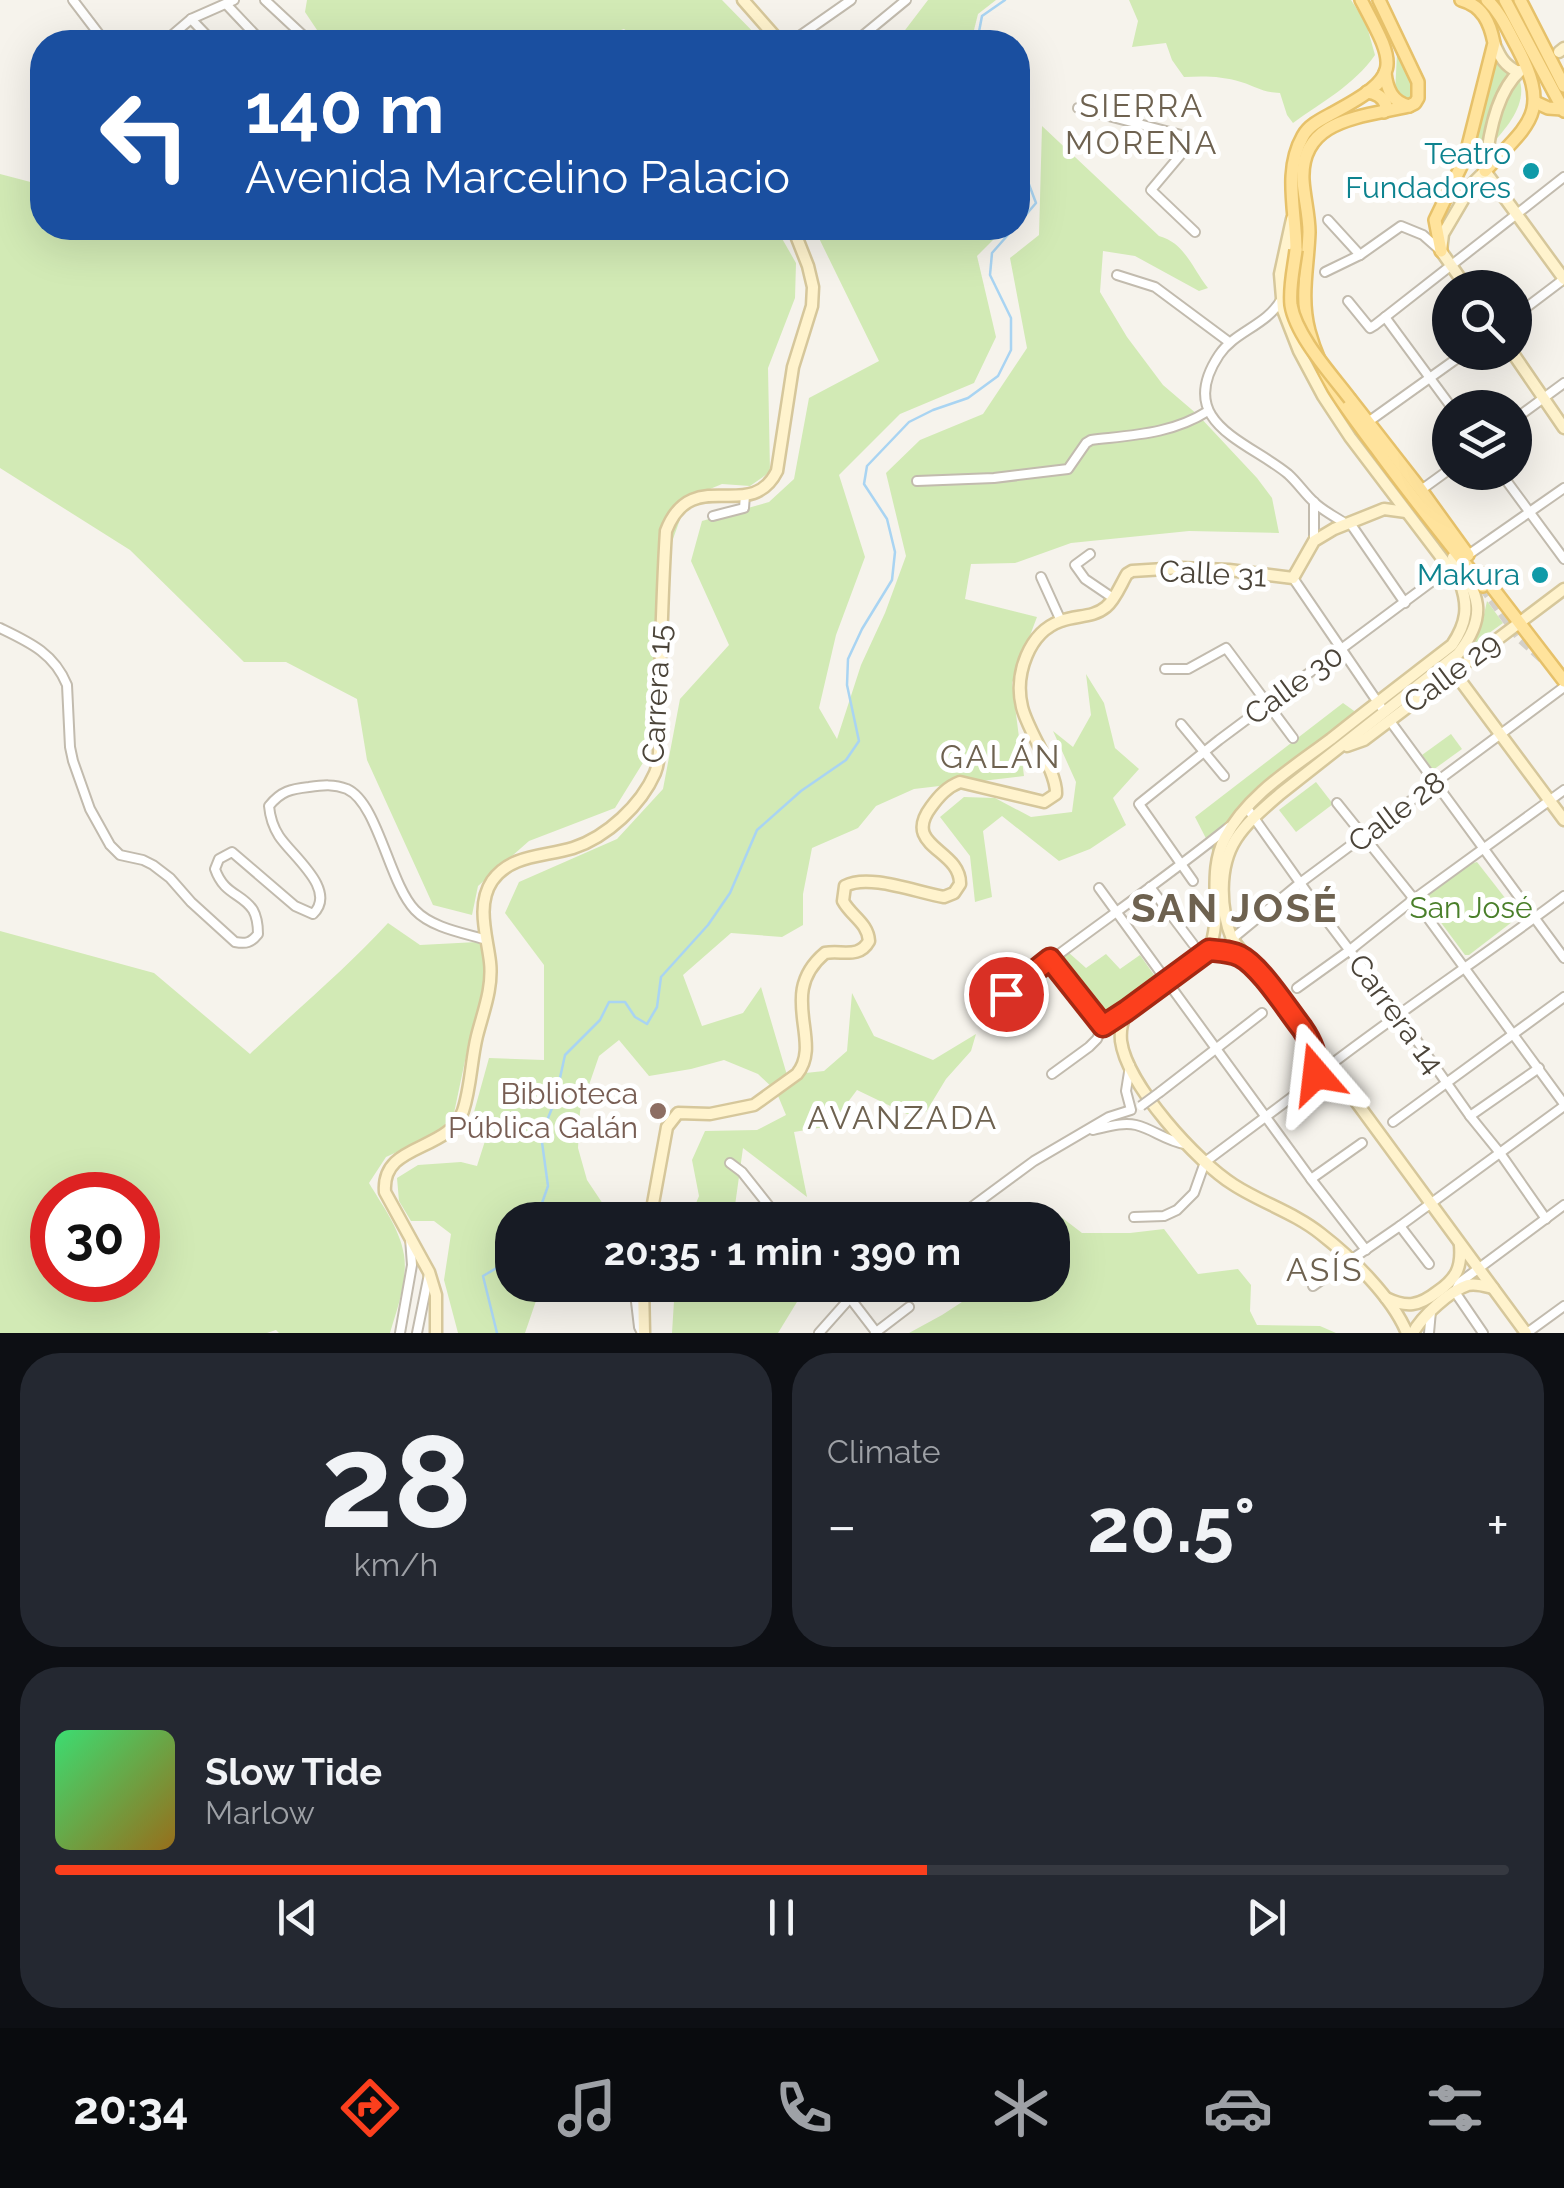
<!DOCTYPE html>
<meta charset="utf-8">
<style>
body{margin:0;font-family:Raleway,sans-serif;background:#242831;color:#f1f3f6;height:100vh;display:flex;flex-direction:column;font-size:38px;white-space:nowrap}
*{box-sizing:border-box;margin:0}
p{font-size:32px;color:#9ea1a6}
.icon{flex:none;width:55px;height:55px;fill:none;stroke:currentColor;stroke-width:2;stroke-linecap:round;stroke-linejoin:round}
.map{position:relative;height:1333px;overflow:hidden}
.panel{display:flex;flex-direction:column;gap:20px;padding:20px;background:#0d0f14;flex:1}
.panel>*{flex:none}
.guide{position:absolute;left:30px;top:30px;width:1000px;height:210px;border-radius:40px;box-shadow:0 10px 40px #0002;background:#1a4fa0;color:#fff;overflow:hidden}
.buttons{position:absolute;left:1432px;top:270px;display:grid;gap:20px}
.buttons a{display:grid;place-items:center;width:100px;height:100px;border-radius:50%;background:#171b24;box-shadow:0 10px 40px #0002;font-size:50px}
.speed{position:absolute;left:30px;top:1172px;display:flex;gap:20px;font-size:50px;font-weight:700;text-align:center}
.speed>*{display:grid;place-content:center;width:130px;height:130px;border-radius:50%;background:#171b24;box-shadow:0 10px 40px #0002;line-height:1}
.speed .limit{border:15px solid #d22;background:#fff;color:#111}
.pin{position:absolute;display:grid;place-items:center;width:85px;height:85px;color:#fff;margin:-42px;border:5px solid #fff;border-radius:50%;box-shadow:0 2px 10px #0007}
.me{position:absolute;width:110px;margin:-55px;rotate:343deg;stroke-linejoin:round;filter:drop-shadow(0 0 8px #0008)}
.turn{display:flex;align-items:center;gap:35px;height:210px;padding:0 50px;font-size:45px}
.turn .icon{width:130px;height:130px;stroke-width:2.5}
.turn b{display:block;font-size:70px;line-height:85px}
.big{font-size:75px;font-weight:700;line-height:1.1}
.panel .widget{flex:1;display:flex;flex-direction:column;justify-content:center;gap:15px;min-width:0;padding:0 35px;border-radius:40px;background:#242831}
.panel .dial{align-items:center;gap:0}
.dial b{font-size:130px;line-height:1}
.song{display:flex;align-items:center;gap:30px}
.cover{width:120px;height:120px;border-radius:15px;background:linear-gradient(135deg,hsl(140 70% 55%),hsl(40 70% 35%))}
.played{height:10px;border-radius:5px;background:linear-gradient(90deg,#fc3f1d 60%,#363941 60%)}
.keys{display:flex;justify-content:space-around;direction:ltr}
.heat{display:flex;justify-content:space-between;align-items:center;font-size:55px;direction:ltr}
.panel .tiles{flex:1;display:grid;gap:20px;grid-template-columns:1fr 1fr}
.widget:last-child{grid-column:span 2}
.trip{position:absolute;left:495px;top:1202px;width:575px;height:100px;border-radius:40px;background:#171b24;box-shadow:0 10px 40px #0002;font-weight:700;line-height:100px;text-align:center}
.tabs{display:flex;height:160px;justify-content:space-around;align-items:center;background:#090b0e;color:#9ea1a6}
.tabs .icon{width:70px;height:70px}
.tabs .on{color:#fc3f1d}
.tabs b{font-size:45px;color:#f1f3f6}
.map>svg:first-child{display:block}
.green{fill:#d2eab5;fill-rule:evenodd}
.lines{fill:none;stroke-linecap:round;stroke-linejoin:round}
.stream{stroke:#a9d4f2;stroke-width:2.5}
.primary-tunnel{stroke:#d4d0c8;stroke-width:11;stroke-dasharray:11 5.5;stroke-linecap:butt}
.street-casing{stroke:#c2bbae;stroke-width:12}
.secondary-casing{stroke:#d6c79b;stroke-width:15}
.primary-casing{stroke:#e6c16a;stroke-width:16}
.street{stroke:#fff;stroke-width:8}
.secondary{stroke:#fff3cd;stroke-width:10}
.primary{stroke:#ffe39c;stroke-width:11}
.street-bridge-casing{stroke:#c2bbae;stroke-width:12;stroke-linecap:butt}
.primary-bridge-casing{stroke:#e6c16a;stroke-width:16;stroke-linecap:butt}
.street-bridge{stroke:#fff;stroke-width:8}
.primary-bridge{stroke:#ffe39c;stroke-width:11}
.route-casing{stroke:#a42913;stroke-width:25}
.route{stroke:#fc3f1d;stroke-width:18}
.culture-dot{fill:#0f9aa8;stroke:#fff;stroke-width:4}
.education-dot{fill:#8d6e63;stroke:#fff;stroke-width:4}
.labels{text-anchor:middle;stroke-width:10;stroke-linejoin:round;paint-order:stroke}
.culture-label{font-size:30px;fill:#0d838f;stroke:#fff;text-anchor:end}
.street-label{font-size:30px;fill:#4b4439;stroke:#fff}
.park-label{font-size:30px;fill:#4a7f2a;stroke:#fff}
.education-label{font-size:30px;fill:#785e54;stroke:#fff;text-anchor:end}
.neighbourhood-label{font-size:32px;letter-spacing:2.5px;fill:#6e6250;stroke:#fff}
.district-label{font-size:40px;font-weight:bold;letter-spacing:2.5px;fill:#6e6250;stroke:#fff}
</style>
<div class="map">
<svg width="1564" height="1333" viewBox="0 0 1564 1333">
<rect width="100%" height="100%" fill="#f6f3ec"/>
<g class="green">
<polygon points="307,0 722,0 763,42 642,42 624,29 586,42 325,42 305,12"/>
<polygon points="928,0 996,0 978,14 971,42 896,42"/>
<path d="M1129 0H1351L1366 23 1375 55C1353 86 1323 101 1293 123L1287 115 1280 93C1260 92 1258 87 1241 82 1222 76 1204 76 1184 77L1172 60 1166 43 1132 47 1138 21Z"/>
<path d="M1397 54C1406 68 1416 82 1412 99L1400 98 1395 93Z"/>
<polygon points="1496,56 1500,68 1508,73 1495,101 1479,160 1475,150"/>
<path d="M1519 78C1528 103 1508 126 1492 144L1490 142 1510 86Z"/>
<path d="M1042 126 1159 236C1185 243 1192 268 1208 288L1199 291 1135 256 1103 251 1100 292 1127 337 1163 385 1198 415 1257 478 1272 498 1279 533 1189 531 1071 543 1015 563 971 564 965 599 1037 617 1012 683 1024 776 914 789 876 806 858 828 812 848 803 894V925L782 937 731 933 683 975 702 1026 743 1013 761 987 787 1075 824 1071 847 1051 852 993 874 1036 933 1060 976 1034 971 1051 946 1079 926 1112 907 1114 857 1090 830 1126 794 1132 807 1197 743 1148 733 1220H689L699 1196 692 1160 705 1131 757 1130 786 1115 776 1091 758 1074 724 1060 691 1069 649 1076 619 1040 599 1056 580 1111 578 1148 587 1180 609 1213 603 1220H512V1285H545L538 1295 525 1333H458L444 1280 451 1234 434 1221H411L399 1201 397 1178 418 1165 461 1162 477 1166 485 1141 474 1112 489 1058 544 1060V965L505 913 519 882 617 839 663 789 680 699 729 645 691 561 702 521 769 502 794 479 809 398 879 361 814 228H1005L977 256 996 337 974 383 900 414 839 475 865 557 836 635 819 708 837 739 861 665 885 613 906 556 886 473 920 440 983 414 1027 348 1010 258 1039 235Z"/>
<polygon points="0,174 42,185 42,228 199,228 206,234 272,234 278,228 776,228 796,263 795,298 768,368 770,472 750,486 722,484 698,494 683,511 659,578 649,753 615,808 529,841 478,886 472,915 433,905 367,760 357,699 286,662 244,662 130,550 0,468"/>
<polygon points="1487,601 1503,623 1474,644 1481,628"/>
<polygon points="1086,674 1104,703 1115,748 1139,769 1113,798 1126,825 1090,849 1059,861 1002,816 983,831 992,897 975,902 970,856 940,817 964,797 995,798 1031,817 1072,812 1076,782 1053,731 1073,747 1091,715"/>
<polygon points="1343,703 1357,713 1244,803 1213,852 1195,817"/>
<polygon points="1451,734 1462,749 1433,770 1422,755"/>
<polygon points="1316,782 1333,804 1296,832 1279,810"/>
<polygon points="1477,862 1516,912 1512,922 1469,955 1465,955 1425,901 1428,895 1469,864"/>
<path d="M388 923 420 945 477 942 486 949 484 1007 470 1037 454 1113 438 1133 386 1157 369 1183C382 1205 400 1229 404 1255 408 1280 397 1309 390 1333H279L276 1330 267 1333H0V931L154 973 250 1054C296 1010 345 970 388 923ZM52 1195H138V1280H52Z"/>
<polygon points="1068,952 1086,968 1106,954 1120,969 1140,955 1159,982 1104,1018 1055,961"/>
<polygon points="1056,1213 1082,1233 1130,1233 1164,1229 1198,1274 1238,1269 1251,1285 1250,1311 1257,1325 1320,1326 1336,1333 909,1333 942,1315 988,1285 1052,1285 1052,1220 1049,1220"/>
<polygon points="675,1285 794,1285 797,1286 800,1297 778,1333 672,1333"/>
</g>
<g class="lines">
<g class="stream">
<polyline points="977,42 982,16 1005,0"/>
<polyline points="1018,139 1020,141 1022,166 1036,203 1018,224"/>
<polyline points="536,1220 548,1186 541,1135 555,1101 565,1055 600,1020 609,1002 625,1002 635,1017 647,1024 657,1007 661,977 708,925 730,893 757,830 801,791 846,760 859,741 847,685 848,659 862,629 892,580 895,552 887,519 864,484 867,466 909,422 933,410 968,398 998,376 1011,350 1011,318 990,275 992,253 1014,228"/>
<polyline points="497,1333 483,1276 512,1259"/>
</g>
<polyline class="primary-tunnel" points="1483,586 1521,638 1545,660"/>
<defs>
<g id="street">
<polyline points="73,0 105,42"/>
<polyline points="265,0 310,42"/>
<polyline points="226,4 262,42"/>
<polyline points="191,19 213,42"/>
<polyline points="164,42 191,19 234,0"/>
<polyline points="616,42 632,37 647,42"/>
<polyline points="791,42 851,0"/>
<polyline points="855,42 906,0"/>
<polyline points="1078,108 1185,136 1188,140 1183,152 1151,190 1195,232"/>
<polyline points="1328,220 1360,255"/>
<polyline points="221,228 226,228"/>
<polyline points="1325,272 1360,255 1401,226 1423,235 1440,250"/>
<polyline points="1117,275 1155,287 1229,342"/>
<path d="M1281 300C1266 326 1235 331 1219 355 1174 423 1248 441 1288 474 1298 483 1305 494 1314 502 1323 511 1336 517 1346 524"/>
<polyline points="1348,301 1370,328 1375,325 1564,177"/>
<polyline points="1515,316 1564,279"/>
<polyline points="1385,317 1452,408"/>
<polyline points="1515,419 1564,383"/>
<polyline points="1368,422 1466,352"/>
<polyline points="1500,472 1564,559"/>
<path d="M917 481 994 478 1068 469 1086 443 1091 440C1133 435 1172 434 1208 411"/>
<polyline points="1421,490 1450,469"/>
<polyline points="1314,502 1314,541"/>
<polyline points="713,516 744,508 745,495"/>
<polyline points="1350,523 1405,603"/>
<polyline points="1090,554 1075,565 1085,579 1113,598"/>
<polyline points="1468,555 1564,488"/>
<polyline points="1041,577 1061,621"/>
<polyline points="1293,578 1381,707"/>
<path d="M0 628C29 642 54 653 67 685L70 747 73 761 90 809 110 845 120 855 143 860 153 865 170 878 191 902 235 942C246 944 251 943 258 934 258 926 257 917 253 910 242 893 224 895 215 869L219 859 232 852 295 906 313 914C338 890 292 856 279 836 272 825 270 817 269 806 281 791 291 789 309 787 323 785 334 784 347 789 378 803 389 883 415 910 432 928 464 933 487 940"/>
<polyline points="1165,669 1188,669 1226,648 1293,738"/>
<polyline points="1390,721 1564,958"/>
<polyline points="1181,724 1224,776"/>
<polyline points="1337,803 1414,899 1564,1104"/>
<polyline points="1247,808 1325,918 1398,1014 1470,1116 1500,1153 1546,1219"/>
<polyline points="1193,881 1139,804 1219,740 1450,568"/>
<polyline points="1150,887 1193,944"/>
<polyline points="1099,888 1311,1179 1366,1250"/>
<polyline points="1232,939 1300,883 1564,687"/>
<polyline points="1050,959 1103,1025"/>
<polyline points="1297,988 1350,950 1414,899 1564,790"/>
<path d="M1005 995C1079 937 1157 885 1229 827"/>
<path d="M1329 1066C1406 1007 1487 954 1564 896"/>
<polyline points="1052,1074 1089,1047 1097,1039 1103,1025 1127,1011"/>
<polyline points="1160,1092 1262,1013"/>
<polyline points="1470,1116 1539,1068"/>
<polyline points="1393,1122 1564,997"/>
<path d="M1093 1130C1107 1127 1122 1122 1136 1125 1153 1129 1166 1141 1185 1144"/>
<polyline points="730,1163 742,1172 780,1220"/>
<polyline points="1311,1179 1362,1143"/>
<polyline points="1134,1217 1164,1216 1177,1210 1194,1193 1205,1162 1312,1082 1317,1065 1311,1044"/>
<polyline points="954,1220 1034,1161 1109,1117 1131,1110 1126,1091 1130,1066"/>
<polyline points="1400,1226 1429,1264"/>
<polyline points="634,1285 639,1327 642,1333"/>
<polyline points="840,1285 876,1332"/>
<polyline points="1313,1286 1400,1226 1564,1106"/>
<polyline points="400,1333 412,1265 410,1238"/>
<polyline points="417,1333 429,1274"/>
<polyline points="819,1333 851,1297 866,1285"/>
<polyline points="875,1333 909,1307"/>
<polyline points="1429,1333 1431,1311"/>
<polyline points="1483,1333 1455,1292 1459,1283 1564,1205"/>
<polyline points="1527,1333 1564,1306"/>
</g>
<g id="secondary">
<polyline points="743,0 780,42"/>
<path d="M1494 43C1500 57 1504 65 1518 72"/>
<polyline points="1559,52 1564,48"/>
<polyline points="1485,171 1564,279"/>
<path d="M1485 171C1488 139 1495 93 1520 71"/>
<path d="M1292 219 1280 274 1283 310 1299 351 1323 396 1350 437 1460 582C1469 606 1467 623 1452 645 1412 676 1371 707 1331 739 1294 767 1247 795 1225 838 1206 874 1224 915 1209 950L1127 1011C1122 1022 1120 1029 1121 1041 1127 1085 1197 1162 1234 1185 1262 1203 1295 1213 1321 1234 1352 1258 1392 1297 1407 1333"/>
<polyline points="1467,288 1441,251 1443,234 1473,183 1485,171"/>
<polyline points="1512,352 1564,428"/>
<path d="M1453 557C1479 594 1489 615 1458 654L1280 794C1264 808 1247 822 1236 839 1218 867 1220 909 1232 939L1302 1028 1526 1333"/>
<polyline points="1454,672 1564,820"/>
<polyline points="1347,746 1364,740 1564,589"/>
<polyline points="1209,950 1225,951 1244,959"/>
<path d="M650 1220 667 1127 678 1113 710 1114 754 1105 797 1074C824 1041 776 994 825 953 842 950 859 959 869 941 868 923 851 916 843 901L845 886C869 873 918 893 944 897L954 893 960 884C961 849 901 847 931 807 939 796 947 787 960 782L1044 802 1056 794C1057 771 1028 732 1022 707 1014 674 1029 632 1061 621 1076 615 1093 618 1106 607 1115 600 1121 584 1127 574L1132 571 1181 568 1229 570 1293 578 1314 541 1334 529 1384 509 1406 512"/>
<polyline points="643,1285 644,1333"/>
<path d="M1386 1298C1407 1308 1419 1306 1437 1292 1456 1279 1462 1268 1460 1245"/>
<path d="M436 1333V1295L429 1272 385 1192C381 1142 448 1153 463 1111 471 1087 471 1060 477 1036 483 1012 493 988 490 962 487 936 476 905 492 881 511 854 544 857 573 848 607 837 641 805 655 773 662 756 658 731 659 713 661 652 662 592 666 531 692 463 750 525 777 471L793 367 812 306 813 287 808 266 793 228"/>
<path d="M1413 1333C1422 1316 1450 1291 1468 1285 1476 1283 1485 1286 1493 1288"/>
</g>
<g id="primary">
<path d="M1379 0 1418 82V98L1415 103 1409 106C1364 117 1300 118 1303 180 1304 197 1309 215 1309 232 1308 266 1300 297 1309 331 1322 379 1347 409 1376 448 1410 495 1447 541 1483 586"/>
<polyline points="1505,0 1564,111"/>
<polyline points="1520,0 1564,86"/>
<path d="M1385 73C1387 89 1392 102 1409 106"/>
<path d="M1367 92C1376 93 1383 97 1386 105L1384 112"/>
<polyline points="1535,102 1548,108 1562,109"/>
<path d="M1485 171C1529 123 1552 114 1517 47 1508 31 1501 13 1487 0"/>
<path d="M1296 250C1296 212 1283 171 1303 136 1309 125 1322 119 1333 113 1404 75 1396 66 1361 0"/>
<path d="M1441 251 1435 220 1465 158 1494 43C1490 23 1483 6 1461 0"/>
<polyline points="1350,399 1421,490 1468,555"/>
<polyline points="1482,574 1564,681"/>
</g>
</defs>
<use href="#street" class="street-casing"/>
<use href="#secondary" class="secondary-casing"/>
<use href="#primary" class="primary-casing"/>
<use href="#street" class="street"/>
<use href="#secondary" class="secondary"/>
<use href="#primary" class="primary"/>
<defs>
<polyline id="street-bridge" points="1141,1106 1160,1092"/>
<path id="primary-bridge" d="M1296 250C1294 267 1289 287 1291 305 1296 336 1331 374 1350 399"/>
</defs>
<use href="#street-bridge" class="street-bridge-casing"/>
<use href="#primary-bridge" class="primary-bridge-casing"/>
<use href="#street-bridge" class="street-bridge"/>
<use href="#primary-bridge" class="primary-bridge"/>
</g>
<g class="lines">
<defs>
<path id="route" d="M1006 994 1050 959 1103 1026 1126 1011 1209 950C1220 951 1230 951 1240 956 1260 966 1287 1009 1302 1028 1311 1041 1318 1058 1316 1074"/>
</defs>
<use href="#route" class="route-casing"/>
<use href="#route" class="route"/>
</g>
<g class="culture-dot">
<circle cx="1531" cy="171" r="10"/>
<circle cx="1540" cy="575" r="10"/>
</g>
<circle class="education-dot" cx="658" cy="1111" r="10"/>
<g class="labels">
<g class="culture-label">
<text x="1511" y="164">Teatro<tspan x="1511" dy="34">Fundadores</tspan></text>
<text x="1520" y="585">Makura</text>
</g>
<g class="street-label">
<text transform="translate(1213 574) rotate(3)" y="10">Calle 31</text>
<text transform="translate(1452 673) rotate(-37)" y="10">Calle 29</text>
<text transform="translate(1294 685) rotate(-36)" y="10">Calle 30</text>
<text transform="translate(657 694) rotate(-87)" y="10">Carrera 15</text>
<text transform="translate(1397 812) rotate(-37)" y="10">Calle 28</text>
<text transform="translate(1396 1014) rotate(54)" y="10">Carrera 14</text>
</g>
<g class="park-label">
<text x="1471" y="918">San José</text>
</g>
<g class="education-label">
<text x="638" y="1104">Biblioteca<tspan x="638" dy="34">Pública Galán</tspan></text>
</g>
<g class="neighbourhood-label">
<text x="1142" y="117">SIERRA<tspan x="1142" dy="37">MORENA</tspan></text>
<text x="1001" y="768">GALÁN</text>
<text x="903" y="1129">AVANZADA</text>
<text x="1325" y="1281">ASÍS</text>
</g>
<g class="district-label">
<text x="1235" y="922">SAN JOSÉ</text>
</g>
</g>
</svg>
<div class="buttons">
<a><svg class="icon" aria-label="search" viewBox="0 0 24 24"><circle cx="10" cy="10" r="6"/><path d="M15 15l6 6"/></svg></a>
<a><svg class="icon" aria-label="layers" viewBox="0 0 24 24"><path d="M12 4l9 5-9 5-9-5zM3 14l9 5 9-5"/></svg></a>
</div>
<div class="speed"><div class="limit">30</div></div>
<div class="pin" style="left:1006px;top:994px;background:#d93025"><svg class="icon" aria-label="arrive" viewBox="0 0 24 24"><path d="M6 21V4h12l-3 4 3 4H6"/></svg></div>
<svg class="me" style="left:1316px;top:1074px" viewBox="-20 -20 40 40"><path d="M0-17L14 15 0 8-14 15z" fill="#fc3f1d" stroke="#fff" stroke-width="4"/></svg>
<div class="trip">20:35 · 1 min · 390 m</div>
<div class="guide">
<div class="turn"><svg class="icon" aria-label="left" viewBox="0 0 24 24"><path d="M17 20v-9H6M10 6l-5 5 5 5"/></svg><div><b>140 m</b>Avenida Marcelino Palacio</div></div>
</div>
</div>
<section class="panel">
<div class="tiles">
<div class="widget dial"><b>28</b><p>km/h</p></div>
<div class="widget"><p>Climate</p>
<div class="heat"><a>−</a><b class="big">20.5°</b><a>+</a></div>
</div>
<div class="widget">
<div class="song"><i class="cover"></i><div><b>Slow Tide</b><p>Marlow</p></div></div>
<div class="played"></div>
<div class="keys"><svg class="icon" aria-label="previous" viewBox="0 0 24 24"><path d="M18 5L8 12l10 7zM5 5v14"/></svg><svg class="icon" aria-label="pause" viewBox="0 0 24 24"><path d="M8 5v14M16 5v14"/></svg><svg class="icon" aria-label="next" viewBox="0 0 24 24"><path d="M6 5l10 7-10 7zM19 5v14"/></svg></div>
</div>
</div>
</section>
<nav class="tabs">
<b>20:34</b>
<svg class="icon on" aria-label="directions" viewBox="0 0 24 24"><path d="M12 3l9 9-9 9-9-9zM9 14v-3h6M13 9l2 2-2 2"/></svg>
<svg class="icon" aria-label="music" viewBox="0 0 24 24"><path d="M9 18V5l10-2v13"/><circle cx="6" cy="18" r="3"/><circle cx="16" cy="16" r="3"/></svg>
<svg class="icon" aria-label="phone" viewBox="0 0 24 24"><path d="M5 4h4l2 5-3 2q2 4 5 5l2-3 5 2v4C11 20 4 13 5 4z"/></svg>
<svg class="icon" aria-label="climate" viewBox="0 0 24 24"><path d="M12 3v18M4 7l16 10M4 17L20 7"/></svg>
<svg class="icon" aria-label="car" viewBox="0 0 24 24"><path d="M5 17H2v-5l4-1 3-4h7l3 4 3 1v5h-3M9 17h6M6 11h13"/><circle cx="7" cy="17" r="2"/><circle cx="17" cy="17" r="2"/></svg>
<svg class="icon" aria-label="filters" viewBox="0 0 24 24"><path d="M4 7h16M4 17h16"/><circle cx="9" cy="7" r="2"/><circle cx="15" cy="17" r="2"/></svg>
</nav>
